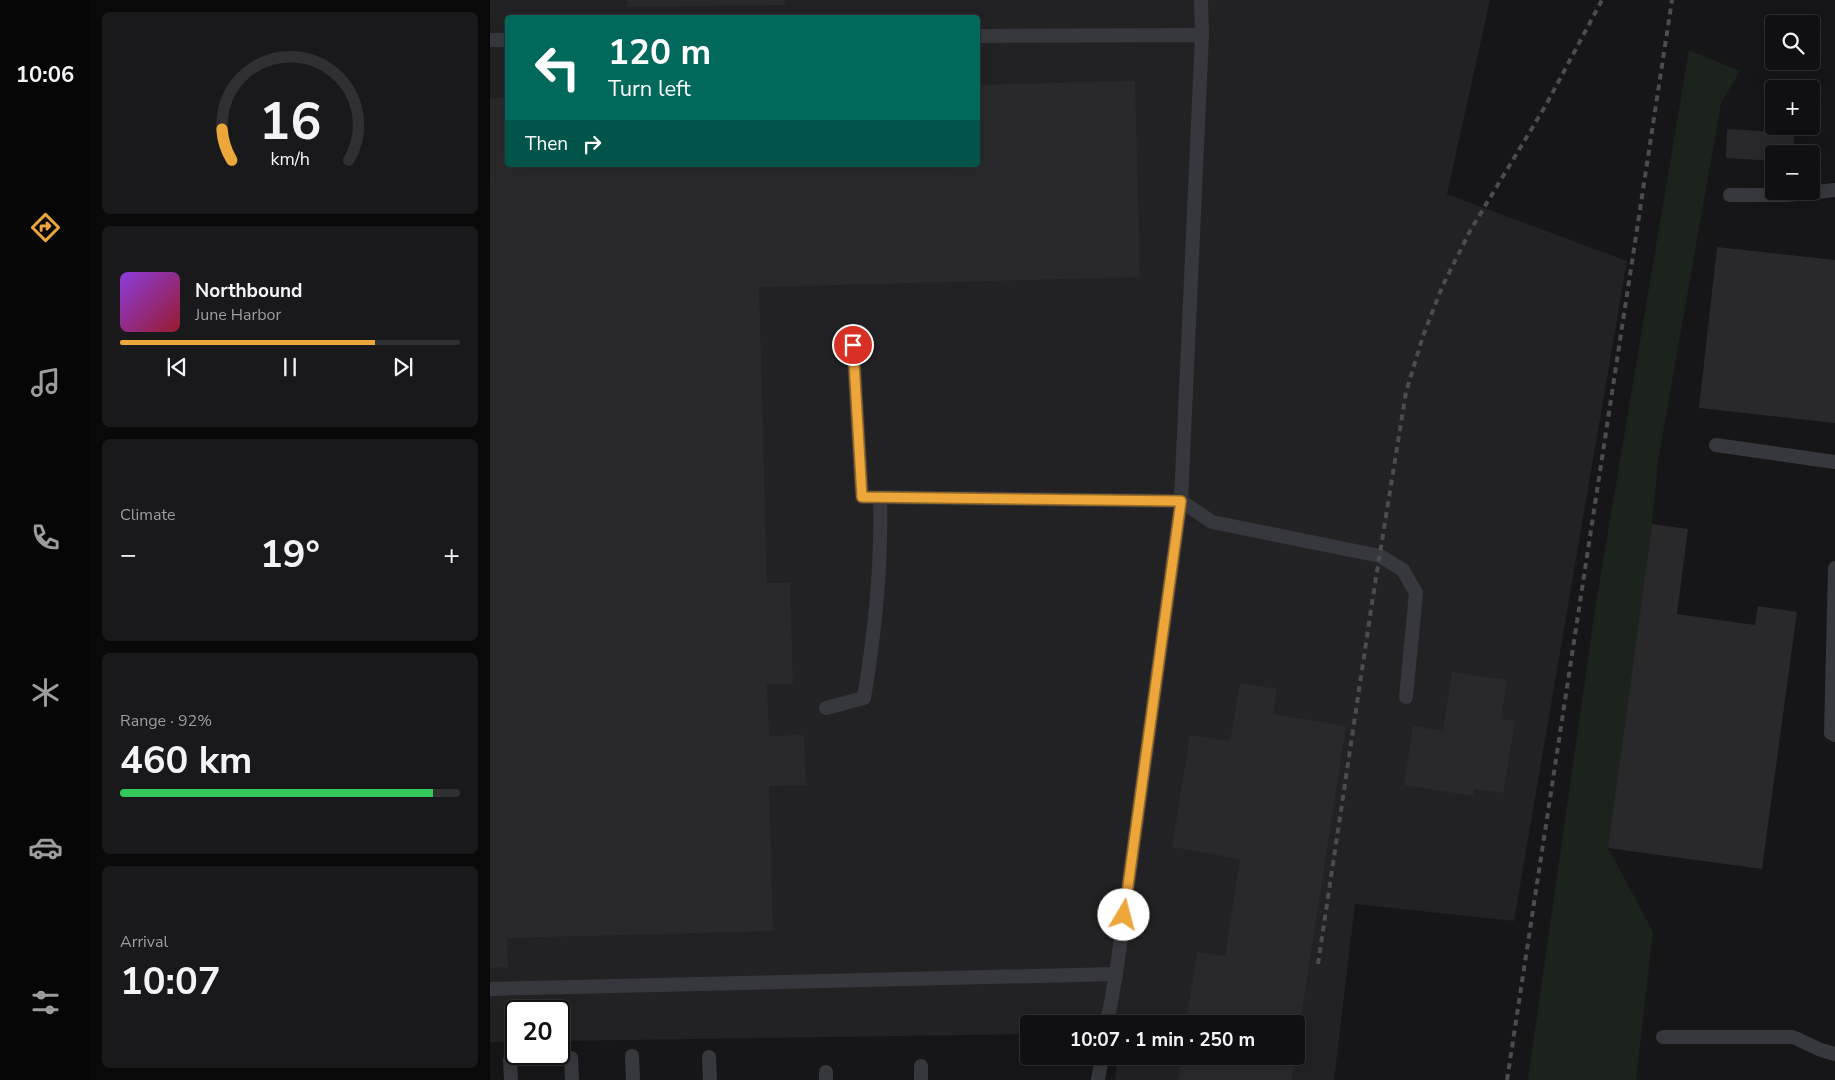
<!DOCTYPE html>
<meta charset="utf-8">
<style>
body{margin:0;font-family:"Nunito Sans",sans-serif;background:#19191b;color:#f1f3f6;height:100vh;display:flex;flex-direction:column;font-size:19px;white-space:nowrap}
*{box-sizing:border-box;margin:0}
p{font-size:16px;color:#9c9d9f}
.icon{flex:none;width:28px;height:28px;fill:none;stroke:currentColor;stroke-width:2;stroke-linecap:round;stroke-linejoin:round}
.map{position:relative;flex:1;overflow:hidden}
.sheet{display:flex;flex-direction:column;gap:12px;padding:12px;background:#09090a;width:400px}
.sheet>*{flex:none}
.top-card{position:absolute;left:15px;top:15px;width:475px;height:152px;border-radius:5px;box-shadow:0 5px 20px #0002,0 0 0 1px #303032;background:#00695c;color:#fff;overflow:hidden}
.fabs{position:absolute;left:1275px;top:15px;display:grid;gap:10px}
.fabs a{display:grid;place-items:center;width:55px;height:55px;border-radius:5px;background:#101012;box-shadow:0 5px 20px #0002,0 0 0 1px #303032;font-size:25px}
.speed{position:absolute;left:15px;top:1000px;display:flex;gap:10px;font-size:25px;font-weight:700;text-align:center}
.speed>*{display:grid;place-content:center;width:65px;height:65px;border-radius:50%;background:#101012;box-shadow:0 5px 20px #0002,0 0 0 1px #303032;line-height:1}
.speed .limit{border:2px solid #111;border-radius:8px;background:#fff;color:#111}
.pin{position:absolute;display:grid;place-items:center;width:42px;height:42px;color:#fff;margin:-21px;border:2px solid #fff;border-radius:50%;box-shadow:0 1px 5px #0007}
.me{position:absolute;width:55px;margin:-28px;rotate:8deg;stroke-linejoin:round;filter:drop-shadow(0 0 4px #0008)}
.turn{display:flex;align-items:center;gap:18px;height:105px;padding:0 20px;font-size:22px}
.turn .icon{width:65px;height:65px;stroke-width:2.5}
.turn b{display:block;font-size:35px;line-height:42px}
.then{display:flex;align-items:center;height:48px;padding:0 20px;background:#0003;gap:10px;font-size:19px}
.big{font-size:38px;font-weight:700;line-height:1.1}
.sheet .widget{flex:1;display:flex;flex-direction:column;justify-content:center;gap:8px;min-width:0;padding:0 18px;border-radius:8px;background:#19191b}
.sheet .dial{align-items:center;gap:0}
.dial svg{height:130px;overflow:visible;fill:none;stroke:#303032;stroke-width:7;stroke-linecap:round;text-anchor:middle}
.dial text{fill:#f1f3f6;stroke:none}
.song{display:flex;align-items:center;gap:15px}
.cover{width:60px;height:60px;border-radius:8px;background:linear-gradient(135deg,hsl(270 70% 55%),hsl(350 70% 35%))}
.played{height:5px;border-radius:2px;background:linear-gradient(90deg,#eca63a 75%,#303032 75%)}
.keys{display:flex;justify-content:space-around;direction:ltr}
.heat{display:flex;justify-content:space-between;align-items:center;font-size:28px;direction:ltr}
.charge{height:8px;border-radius:4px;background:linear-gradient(90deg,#34c759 92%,#303032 0)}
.trip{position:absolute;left:530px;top:1015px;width:285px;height:50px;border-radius:5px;background:#101012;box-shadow:0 5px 20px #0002,0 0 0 1px #303032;font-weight:700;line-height:50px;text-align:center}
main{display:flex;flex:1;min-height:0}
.tabs{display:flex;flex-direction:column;width:90px;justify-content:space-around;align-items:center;background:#060607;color:#9c9d9f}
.tabs .icon{width:35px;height:35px}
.tabs .on{color:#eca63a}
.tabs b{font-size:22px;color:#f1f3f6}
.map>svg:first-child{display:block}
.built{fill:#222225;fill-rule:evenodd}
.green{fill:#1c231d}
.building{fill:#29292c}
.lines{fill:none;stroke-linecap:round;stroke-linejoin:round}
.service{stroke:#37383d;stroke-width:14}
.rail{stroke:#4a4c52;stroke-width:4;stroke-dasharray:6 5;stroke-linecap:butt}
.route-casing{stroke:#996c26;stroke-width:12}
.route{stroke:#eca63a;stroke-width:9}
</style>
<main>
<nav class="tabs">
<b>10:06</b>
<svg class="icon on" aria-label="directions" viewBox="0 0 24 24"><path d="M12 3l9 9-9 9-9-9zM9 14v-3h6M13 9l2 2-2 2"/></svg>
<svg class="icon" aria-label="music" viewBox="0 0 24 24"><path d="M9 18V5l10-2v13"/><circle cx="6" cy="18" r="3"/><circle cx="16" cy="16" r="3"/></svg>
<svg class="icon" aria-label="phone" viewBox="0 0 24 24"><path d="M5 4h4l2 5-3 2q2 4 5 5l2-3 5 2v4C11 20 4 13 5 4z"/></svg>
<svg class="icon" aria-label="climate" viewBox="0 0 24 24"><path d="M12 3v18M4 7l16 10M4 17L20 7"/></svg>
<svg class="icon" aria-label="car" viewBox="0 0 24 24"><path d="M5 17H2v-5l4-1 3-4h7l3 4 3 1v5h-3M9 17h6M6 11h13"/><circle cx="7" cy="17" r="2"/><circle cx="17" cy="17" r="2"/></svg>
<svg class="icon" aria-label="filters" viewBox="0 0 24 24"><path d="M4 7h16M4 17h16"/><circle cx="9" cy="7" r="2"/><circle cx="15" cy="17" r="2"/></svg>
</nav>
<section class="sheet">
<div class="widget dial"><svg viewBox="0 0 100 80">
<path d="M14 69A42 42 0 1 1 86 69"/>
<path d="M14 69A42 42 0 0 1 8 50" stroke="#eca63a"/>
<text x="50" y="56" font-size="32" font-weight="700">16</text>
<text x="50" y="72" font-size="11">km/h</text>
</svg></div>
<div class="widget">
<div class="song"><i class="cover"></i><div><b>Northbound</b><p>June Harbor</p></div></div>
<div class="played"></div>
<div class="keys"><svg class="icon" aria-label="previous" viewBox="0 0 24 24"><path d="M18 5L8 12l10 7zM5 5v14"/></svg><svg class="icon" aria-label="pause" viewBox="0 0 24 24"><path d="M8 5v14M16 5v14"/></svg><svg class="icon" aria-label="next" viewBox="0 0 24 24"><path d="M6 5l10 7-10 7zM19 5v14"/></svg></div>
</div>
<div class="widget"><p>Climate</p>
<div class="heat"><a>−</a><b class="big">19°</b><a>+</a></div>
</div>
<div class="widget"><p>Range · 92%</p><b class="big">460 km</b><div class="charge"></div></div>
<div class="widget"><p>Arrival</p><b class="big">10:07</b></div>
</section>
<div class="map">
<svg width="1345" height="1080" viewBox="0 0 1345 1080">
<rect width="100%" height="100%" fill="#161618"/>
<path class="built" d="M0 0H1000L957 194 1137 261 1024 921 865 904 844 1080H625L628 1056H806V1024H539V1034L69 1041V1011H26V1042H0ZM18 18H488V165H18Z"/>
<polygon class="green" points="1199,50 1250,71 1231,103 1168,461 1162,524 1118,848 1163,932 1146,1080 1038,1080 1105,610"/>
<g class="building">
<polygon points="137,0 295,0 295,5 137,7"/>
<polygon points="645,81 650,277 269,287 277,583 300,583 303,684 277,684 279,736 314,735 316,785 279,786 283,931 17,938 18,967 0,968 0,98 18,98 18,165 488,165 488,85"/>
<polygon points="1237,129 1304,133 1303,154 1284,154 1284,161 1236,158"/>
<polygon points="1227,247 1345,260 1345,423 1209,408"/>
<polygon points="1162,524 1198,529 1187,614 1265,625 1268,606 1307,612 1272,869 1118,848"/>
<polygon points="962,672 1017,680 1011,719 1025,721 1013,793 984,789 983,796 914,785 923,726 953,731"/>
<polygon points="750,683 787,689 783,714 856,726 807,1043 806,1024 696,1024 707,952 735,956 750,859 682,847 700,735 740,741"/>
<polygon points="691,1056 805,1056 802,1080 688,1080"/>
</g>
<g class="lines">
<g class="service">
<polyline points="711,0 712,35"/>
<polyline points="0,40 18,40"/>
<polyline points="1240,195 1297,195 1345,190"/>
<polyline points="363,345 372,497 691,501 722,522 890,556 913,570 926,593 916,697"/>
<polyline points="1226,445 1345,462"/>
<polyline points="1345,568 1341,733 1345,735"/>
<path d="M336 708 374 698C385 632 392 565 390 498"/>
<polyline points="0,989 626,974 691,501 712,35 488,36"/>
<polyline points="617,1024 626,974"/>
<polyline points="1173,1037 1303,1037 1331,1050 1345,1054"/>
<polyline points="142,1056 143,1080"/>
<polyline points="219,1057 220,1080"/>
<polyline points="81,1058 82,1080"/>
<polyline points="20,1060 21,1080"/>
<polyline points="431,1066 431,1080"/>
<polyline points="336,1072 336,1080"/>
<polyline points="608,1080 612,1056"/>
</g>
<g class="rail">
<polyline points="828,964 882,603 916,392 933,336 952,287 980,231 1056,105 1112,0"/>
<polyline points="1017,1080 1182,0"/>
</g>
</g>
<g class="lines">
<defs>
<polyline id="route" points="363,345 372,497 691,501 634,915"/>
</defs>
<use href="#route" class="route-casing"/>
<use href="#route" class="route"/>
</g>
</svg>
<div class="fabs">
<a><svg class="icon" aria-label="search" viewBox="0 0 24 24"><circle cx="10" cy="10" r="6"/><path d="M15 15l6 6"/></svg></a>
<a>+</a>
<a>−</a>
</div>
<div class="speed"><div class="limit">20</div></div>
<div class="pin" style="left:363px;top:345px;background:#d93025"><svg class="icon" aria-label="arrive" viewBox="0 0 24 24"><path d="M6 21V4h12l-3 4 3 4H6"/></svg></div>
<svg class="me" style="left:634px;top:915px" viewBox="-20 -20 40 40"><circle r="19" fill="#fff"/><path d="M0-13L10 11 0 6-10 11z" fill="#eca63a"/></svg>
<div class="trip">10:07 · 1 min · 250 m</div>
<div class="top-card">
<div class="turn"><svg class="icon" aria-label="left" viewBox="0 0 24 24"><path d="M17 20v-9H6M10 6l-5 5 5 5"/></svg><div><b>120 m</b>Turn left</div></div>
<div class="then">Then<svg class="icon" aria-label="right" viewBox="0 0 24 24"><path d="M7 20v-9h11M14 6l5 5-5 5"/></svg></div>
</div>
</div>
</main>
